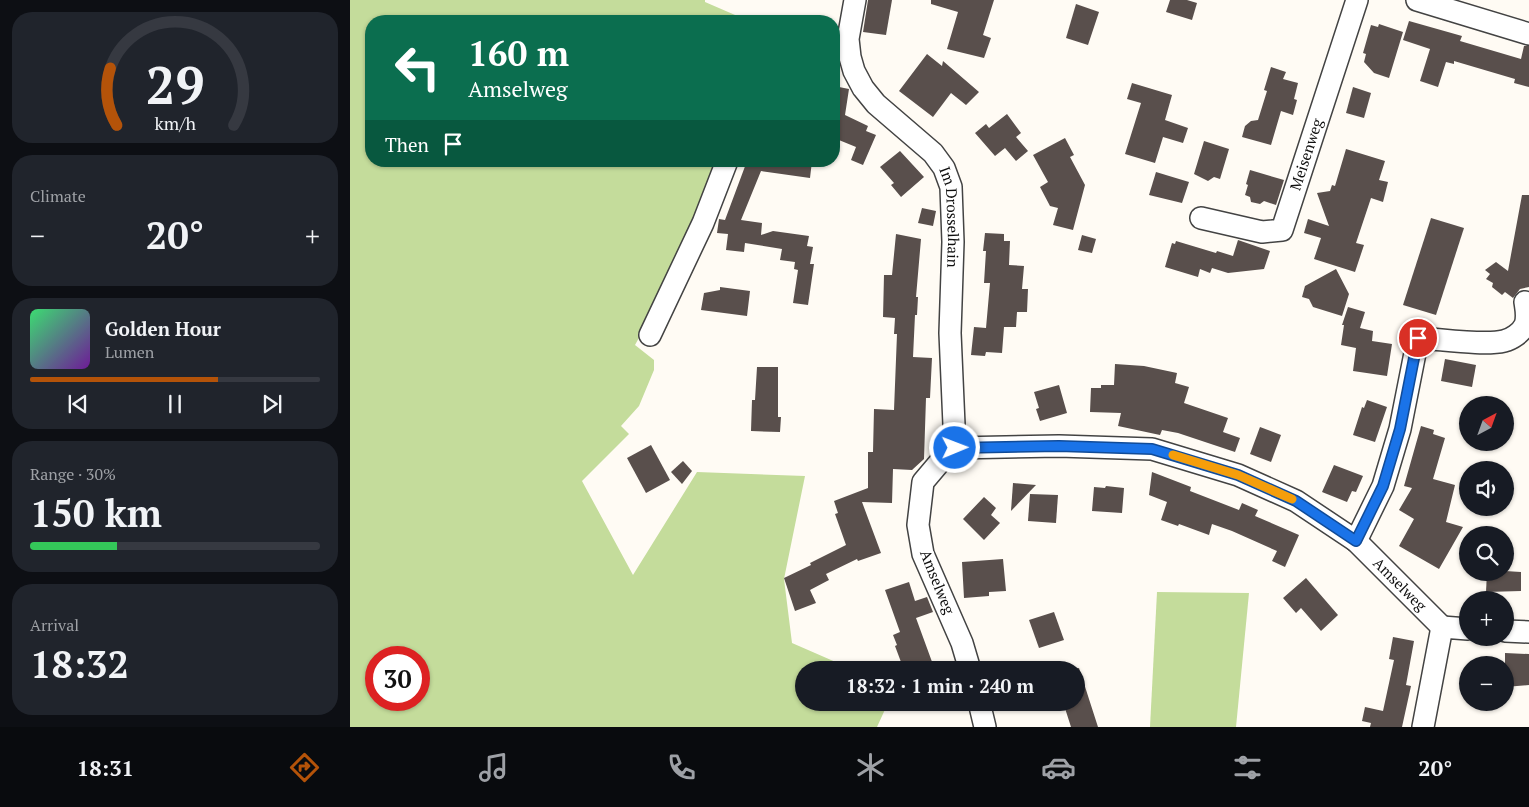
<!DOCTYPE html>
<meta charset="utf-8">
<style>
body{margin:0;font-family:"PT Serif",serif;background:#20242c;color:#f1f3f6;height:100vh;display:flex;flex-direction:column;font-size:19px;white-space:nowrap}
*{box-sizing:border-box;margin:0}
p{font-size:16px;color:#9ea1a6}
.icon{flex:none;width:28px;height:28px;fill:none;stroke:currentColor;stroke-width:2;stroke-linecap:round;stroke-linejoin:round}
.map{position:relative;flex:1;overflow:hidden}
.side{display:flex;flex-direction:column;gap:12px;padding:12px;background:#0d0f14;width:350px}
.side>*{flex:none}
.banner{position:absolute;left:15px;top:15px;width:475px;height:152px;border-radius:20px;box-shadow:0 1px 4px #0004;background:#0b6e4f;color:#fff;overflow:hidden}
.needle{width:32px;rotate:41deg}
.controls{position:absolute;left:1109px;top:396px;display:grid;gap:10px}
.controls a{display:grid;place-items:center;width:55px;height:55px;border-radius:50%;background:#171b24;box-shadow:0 1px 4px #0004;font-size:25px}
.speed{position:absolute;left:15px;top:646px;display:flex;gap:10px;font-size:25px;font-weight:700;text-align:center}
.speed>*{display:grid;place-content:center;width:65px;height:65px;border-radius:50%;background:#171b24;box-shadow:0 1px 4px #0004;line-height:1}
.speed .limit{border:8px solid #d22;background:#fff;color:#111}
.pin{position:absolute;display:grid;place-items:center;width:42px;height:42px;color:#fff;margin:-21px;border:2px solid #fff;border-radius:50%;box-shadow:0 1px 5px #0007}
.me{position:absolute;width:55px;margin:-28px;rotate:89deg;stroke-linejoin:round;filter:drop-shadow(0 0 4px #0008)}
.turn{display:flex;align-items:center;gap:18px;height:105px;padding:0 20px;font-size:22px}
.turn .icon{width:65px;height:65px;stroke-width:2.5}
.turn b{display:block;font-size:35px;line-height:42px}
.then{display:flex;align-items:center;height:48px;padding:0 20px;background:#0003;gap:10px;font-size:19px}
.big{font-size:38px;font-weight:800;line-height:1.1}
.side .tile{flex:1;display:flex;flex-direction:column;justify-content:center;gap:8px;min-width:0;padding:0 18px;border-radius:20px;background:#20242c}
.side .dial{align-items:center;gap:0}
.dial svg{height:130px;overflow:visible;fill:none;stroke:#363941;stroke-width:7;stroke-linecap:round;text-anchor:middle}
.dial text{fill:#f1f3f6;stroke:none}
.song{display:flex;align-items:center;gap:15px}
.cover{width:60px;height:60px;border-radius:8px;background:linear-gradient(135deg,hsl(140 70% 55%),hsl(280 70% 35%))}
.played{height:5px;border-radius:2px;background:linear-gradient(90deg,#b45309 65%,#363941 65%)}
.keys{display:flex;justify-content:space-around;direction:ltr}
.heat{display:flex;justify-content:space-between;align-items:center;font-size:28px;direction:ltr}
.charge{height:8px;border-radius:4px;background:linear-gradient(90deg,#34c759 30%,#363941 0)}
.trip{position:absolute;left:445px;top:661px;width:290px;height:50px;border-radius:25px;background:#171b24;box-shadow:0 1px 4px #0004;font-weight:800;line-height:50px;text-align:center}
.dock{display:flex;height:80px;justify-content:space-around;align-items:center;background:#090b0e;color:#9ea1a6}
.dock .icon{width:35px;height:35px}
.dock .on{color:#b45309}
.dock b{font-size:22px;color:#f1f3f6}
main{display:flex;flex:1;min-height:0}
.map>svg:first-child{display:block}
.forest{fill:#c4dc9b;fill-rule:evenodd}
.building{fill:#594f4c}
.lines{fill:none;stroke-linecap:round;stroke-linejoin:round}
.minor-casing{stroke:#434343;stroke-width:24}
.minor{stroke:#fff;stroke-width:21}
.route-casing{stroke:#114b97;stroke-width:12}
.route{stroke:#1a73e8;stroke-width:9}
.slow{stroke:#f59e0b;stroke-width:9}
.labels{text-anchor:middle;stroke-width:5;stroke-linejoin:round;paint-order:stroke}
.street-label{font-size:15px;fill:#101010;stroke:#fff}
</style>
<main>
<section class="side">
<div class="tile dial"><svg viewBox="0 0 100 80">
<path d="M14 69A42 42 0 1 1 86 69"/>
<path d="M14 69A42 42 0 0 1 10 34" stroke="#b45309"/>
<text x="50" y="56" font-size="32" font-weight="700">29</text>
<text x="50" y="72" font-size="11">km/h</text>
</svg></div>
<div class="tile"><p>Climate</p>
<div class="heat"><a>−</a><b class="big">20°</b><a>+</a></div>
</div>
<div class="tile">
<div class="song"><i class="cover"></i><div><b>Golden Hour</b><p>Lumen</p></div></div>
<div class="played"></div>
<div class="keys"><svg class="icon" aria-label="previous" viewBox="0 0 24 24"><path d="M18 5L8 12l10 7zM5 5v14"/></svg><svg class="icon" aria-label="pause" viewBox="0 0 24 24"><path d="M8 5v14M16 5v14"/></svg><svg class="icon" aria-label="next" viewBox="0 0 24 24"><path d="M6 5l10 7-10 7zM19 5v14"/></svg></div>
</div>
<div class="tile"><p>Range · 30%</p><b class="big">150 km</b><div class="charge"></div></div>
<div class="tile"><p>Arrival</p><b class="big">18:32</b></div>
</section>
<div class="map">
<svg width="1179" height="727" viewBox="0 0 1179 727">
<rect width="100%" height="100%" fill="#fffbf4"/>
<g class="forest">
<path d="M0 0H355V2L399 21H21V161H372L323 276 285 345 304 360V370L289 406 271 426 279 434 232 481 283 575 347 472 455 476 434 579 442 643 504 670H454V702L538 703 527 727H0ZM26 658H69V700H26Z"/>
<polygon points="807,592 899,593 886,727 800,727"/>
</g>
<g class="building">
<polygon points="518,0 542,0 536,35 513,32"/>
<polygon points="581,0 644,0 633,35 641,38 634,58 597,49 608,12 581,4"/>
<polygon points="820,0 837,0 847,3 842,20 816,12"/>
<polygon points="726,4 749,12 738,45 716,38"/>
<polygon points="1059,21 1112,36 1110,41 1171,59 1174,46 1179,46 1179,87 1164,83 1165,79 1104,61 1104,64 1096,62 1088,87 1070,81 1080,49 1053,40"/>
<polygon points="1029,24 1053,32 1039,78 1024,73 1014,62 1016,54 1013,53 1021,25 1028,27"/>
<polygon points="577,54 592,66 593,61 629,92 616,105 601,93 583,117 549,91"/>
<polygon points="921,67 936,72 933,79 948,83 944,99 947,100 943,115 931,111 921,145 892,137 895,126 901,121 908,120 917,91 914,90"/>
<polygon points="782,83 822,95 815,120 838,128 833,143 813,137 805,163 775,154 791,103 777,99"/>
<polygon points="484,86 499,89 495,115 518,126 516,131 526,135 513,165 501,160 506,147 484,138"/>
<polygon points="1003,87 1021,93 1014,118 996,113"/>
<polygon points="657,114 671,133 666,137 678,151 666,161 655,148 645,156 625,133 636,124 639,128"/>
<polygon points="715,138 724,155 720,157 735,185 723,230 703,225 708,208 700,206 690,187 698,182 683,155"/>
<polygon points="854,141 879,149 870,179 864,177 858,181 844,174"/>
<polygon points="996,149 1035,161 1029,180 1038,182 1033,202 1021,198 1006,243 1014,245 1005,272 964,259 971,238 954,233 958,219 979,226 967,193 980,191 982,185 985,186"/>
<polygon points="550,151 574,177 551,197 541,185 544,183 530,167"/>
<polygon points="397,161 462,161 460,178 411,171 391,220 412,223 411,235 423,231 459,236 457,246 463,247 460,264 464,264 458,305 443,303 448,270 444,269 445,262 430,260 432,249 395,243 394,252 376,250 378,234 367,233 369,219 375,220"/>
<polygon points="900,170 934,180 926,205 914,201 910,204 901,202 900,197 895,195 898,185 896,184"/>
<polygon points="806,172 839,182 832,203 799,195"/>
<polygon points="1172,195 1179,195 1179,287 1170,289 1163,298 1155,292 1152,295 1142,287 1143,283 1136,279 1140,274 1135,270 1146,262 1158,271"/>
<polygon points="572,208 586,211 583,226 568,223"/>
<polygon points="1081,218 1114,228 1086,315 1053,305"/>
<polygon points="635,233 654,234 654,241 660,241 659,265 674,266 672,289 678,289 677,312 667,312 666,327 654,327 652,353 636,352 635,356 621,355 624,327 636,328 640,283 634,283 636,251 633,251"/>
<polygon points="546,234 571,239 566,297 568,297 567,315 565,315 563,357 582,358 580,398 576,398 574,459 562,470 543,469 542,503 512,502 531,553 508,561 507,559 476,574 479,580 460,590 466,603 445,611 434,578 461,565 460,563 496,545 485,514 488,513 484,501 518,488 518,452 523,452 524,409 544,410 547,334 544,334 545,318 533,317 534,275 542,275"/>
<polygon points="732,235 746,239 742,253 728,250"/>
<polygon points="888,240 920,251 914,269 878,273 862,268 860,273 850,269 848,277 815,267 822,243 825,244 826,241 866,253 867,251 883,256"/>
<polygon points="986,269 999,294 992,316 963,307 959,299 952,297 955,286"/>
<polygon points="370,287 400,291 397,316 351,310 354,293 370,290"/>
<polygon points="998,307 1015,312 1010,328 1023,331 1022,341 1042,344 1037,376 1003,371 1006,348 991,345 994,325 992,325"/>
<polygon points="1095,359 1126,365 1122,387 1091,381"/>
<polygon points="765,364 794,366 827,373 825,383 839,387 834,403 878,418 873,432 890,438 885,452 828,433 812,430 810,435 768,426 771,413 740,412 741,388 751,388 751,385 764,385"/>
<polygon points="407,367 428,367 428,417 431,417 430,432 401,431 402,400 405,400"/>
<polygon points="709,385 717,413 690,421 686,409 689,408 684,392"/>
<polygon points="1017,400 1037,407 1025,442 1003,435 1012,407 1014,408"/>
<polygon points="1071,426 1084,430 1083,434 1095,438 1083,479 1105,485 1096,522 1113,527 1089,569 1049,546 1064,519 1049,510 1062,488 1054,486"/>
<polygon points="910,427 931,435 921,462 900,454"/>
<polygon points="301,445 320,480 296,493 277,458"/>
<polygon points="333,461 342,471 332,484 321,472"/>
<polygon points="984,465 1013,476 1006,492 1002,491 997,502 972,492"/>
<polygon points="802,472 841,487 840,491 889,510 892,503 908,510 905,516 949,535 935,567 922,561 927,551 882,531 862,524 859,535 829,524 828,526 811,520 817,502 799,495"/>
<polygon points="663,483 686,485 661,511"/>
<polygon points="756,486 774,488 772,513 742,511 744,487 755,488"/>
<polygon points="680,494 708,495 706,523 678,521"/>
<polygon points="634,497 646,508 641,515 650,523 634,540 613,519"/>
<polygon points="653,559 656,591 639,592 639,596 614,598 612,562"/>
<polygon points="1155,571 1171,572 1171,591 1136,592 1137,572"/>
<polygon points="956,578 988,615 971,631 951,608 946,613 933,598"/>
<polygon points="559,582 565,601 577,597 583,612 566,618 585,670 554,670 545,646 547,645 543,635 550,632 535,590"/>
<polygon points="704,612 714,640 689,648 679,620"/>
<polygon points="1043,637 1064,641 1056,685 1061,686 1052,727 1020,727 1021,723 1012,721 1015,707 1033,711 1044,660 1039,659"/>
<polygon points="1155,653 1179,654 1179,685 1155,687"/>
<polygon points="729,668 748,727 721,727 713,702 726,702 726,669"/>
</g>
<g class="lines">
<defs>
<g id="minor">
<path id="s1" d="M505 0 498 39 500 57 504 71 513 88 526 104 583 153 594 168 601 187 603 242 600 333 605 448"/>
<polyline points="1067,0 1179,34"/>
<path id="s2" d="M851 218 912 232 932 230 1007 0"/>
<polyline points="300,335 353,223 377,161"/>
<path d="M1006 541 1033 486 1050 429 1068 338C1090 339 1134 346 1154 341 1162 339 1171 333 1175 325 1178 317 1176 309 1175 302"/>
<polyline points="1155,631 1179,632"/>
<path id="s3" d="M620 670 612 643 573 554 568 525 573 482 595 456 605 448 709 446 802 449 888 475 946 501 1006 541 1092 627"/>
<polyline points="629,702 635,727"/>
<polyline points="1073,727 1092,627 1118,629"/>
</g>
</defs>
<use href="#minor" class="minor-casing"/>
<use href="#minor" class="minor"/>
</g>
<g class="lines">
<defs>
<polyline id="route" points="605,448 709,446 802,449 888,475 946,501 1006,541 1033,486 1050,429 1068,338"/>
</defs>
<use href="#route" class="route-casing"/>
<use href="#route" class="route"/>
<polyline class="slow" points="823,455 888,475 942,499"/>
</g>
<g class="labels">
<g class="street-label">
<text dy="5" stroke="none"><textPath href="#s2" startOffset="162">Meisenweg</textPath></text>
<text dy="5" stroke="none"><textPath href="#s1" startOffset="256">Im Drosselhain</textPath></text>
<text transform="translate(587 582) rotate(68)" y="5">Amselweg</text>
<text dy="5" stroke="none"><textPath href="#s3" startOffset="729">Amselweg</textPath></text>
</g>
</g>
</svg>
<div class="controls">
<a><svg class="needle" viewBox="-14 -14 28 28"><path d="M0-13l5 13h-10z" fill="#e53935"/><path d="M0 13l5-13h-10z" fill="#9ea1a6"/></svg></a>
<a><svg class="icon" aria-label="sound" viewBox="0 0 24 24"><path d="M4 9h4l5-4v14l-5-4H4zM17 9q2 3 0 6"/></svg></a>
<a><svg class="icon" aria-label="search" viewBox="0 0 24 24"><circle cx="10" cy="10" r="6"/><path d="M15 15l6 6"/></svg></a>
<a>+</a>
<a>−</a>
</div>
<div class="speed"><div class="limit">30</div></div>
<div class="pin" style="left:1068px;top:338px;background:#d93025"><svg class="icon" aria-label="arrive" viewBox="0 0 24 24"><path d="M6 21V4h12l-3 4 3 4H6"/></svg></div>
<svg class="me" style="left:605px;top:448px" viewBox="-20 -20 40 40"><circle r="17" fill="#1a73e8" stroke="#fff" stroke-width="3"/><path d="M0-11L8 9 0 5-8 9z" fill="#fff"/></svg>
<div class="trip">18:32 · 1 min · 240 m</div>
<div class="banner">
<div class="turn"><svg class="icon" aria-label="left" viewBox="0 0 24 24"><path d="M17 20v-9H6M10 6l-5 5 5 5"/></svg><div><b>160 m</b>Amselweg</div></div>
<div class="then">Then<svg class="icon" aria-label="arrive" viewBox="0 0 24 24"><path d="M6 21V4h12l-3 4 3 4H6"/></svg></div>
</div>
</div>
</main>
<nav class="dock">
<b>18:31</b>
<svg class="icon on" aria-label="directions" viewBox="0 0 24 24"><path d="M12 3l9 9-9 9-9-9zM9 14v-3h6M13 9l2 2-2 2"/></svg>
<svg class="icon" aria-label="music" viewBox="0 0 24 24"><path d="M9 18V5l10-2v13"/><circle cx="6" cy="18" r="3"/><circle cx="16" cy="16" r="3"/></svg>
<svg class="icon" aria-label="phone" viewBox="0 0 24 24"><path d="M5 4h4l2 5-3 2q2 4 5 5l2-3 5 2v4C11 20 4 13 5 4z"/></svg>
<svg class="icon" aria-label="climate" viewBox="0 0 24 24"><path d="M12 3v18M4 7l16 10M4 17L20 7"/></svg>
<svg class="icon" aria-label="car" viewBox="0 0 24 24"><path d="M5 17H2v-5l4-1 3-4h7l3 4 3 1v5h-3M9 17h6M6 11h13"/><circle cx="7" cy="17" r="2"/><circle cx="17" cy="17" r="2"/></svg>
<svg class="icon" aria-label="filters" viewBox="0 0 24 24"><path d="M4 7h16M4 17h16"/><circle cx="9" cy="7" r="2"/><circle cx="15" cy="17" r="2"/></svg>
<b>20°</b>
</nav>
